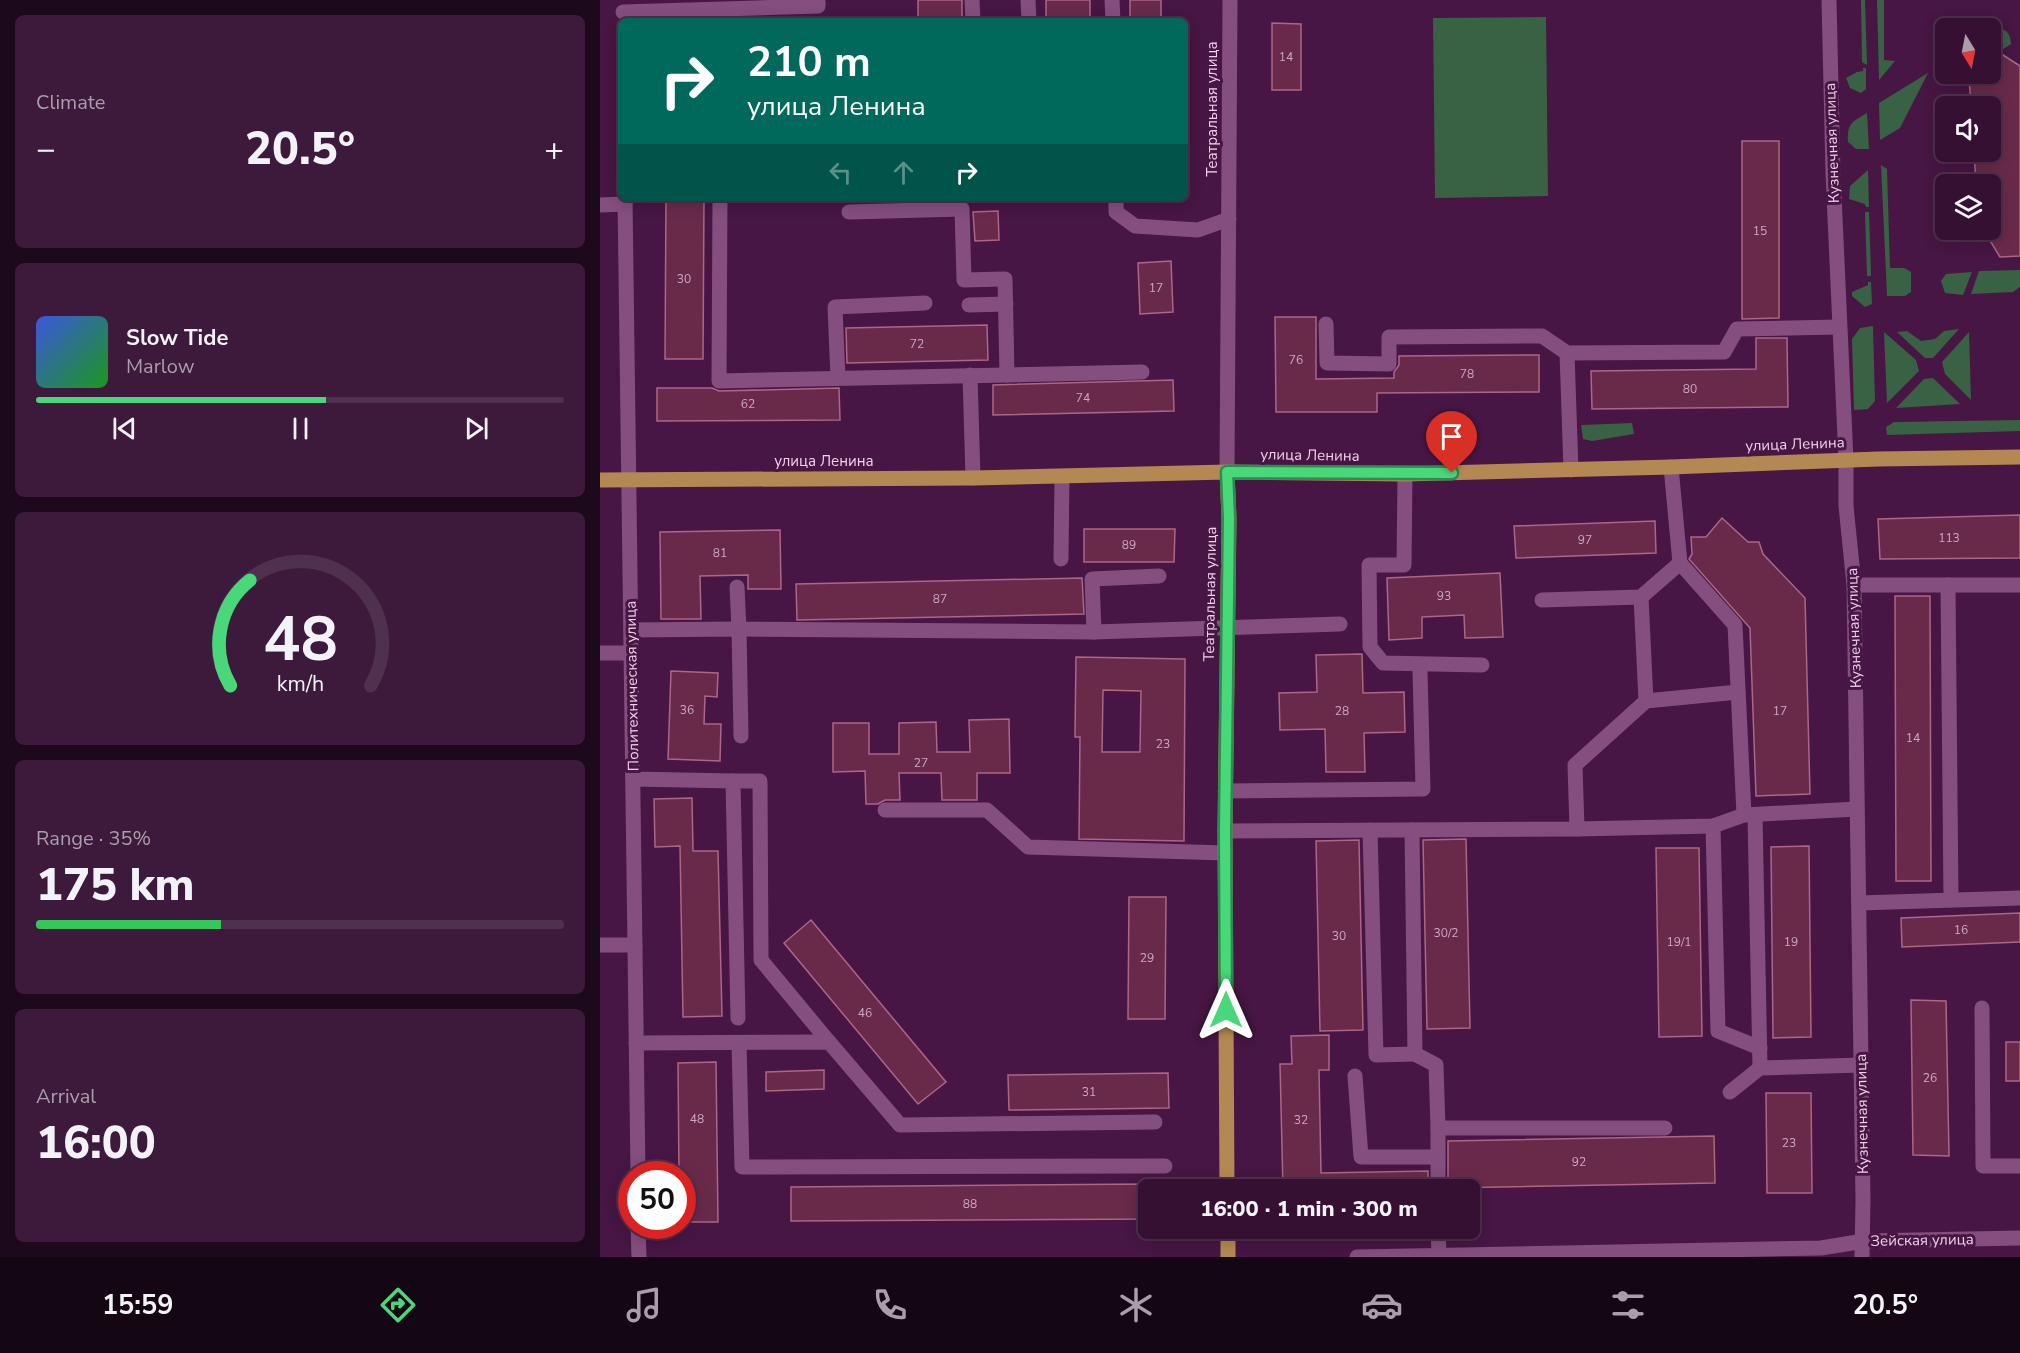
<!DOCTYPE html>
<meta charset="utf-8">
<style>
body{margin:0;font-family:"Nunito Sans",sans-serif;background:#3d193b;color:#f1f3f6;height:100vh;display:flex;flex-direction:column;font-size:22px;white-space:nowrap}
*{box-sizing:border-box;margin:0}
p{font-size:20px;color:#aa9dac}
.icon{flex:none;width:33px;height:33px;fill:none;stroke:currentColor;stroke-width:2;stroke-linecap:round;stroke-linejoin:round}
.map{position:relative;flex:1;overflow:hidden}
.drawer{display:flex;flex-direction:column;gap:15px;padding:15px;background:#1d091c;width:600px}
.drawer>*{flex:none}
.hud{position:absolute;left:18px;top:18px;width:570px;height:183px;border-radius:9px;box-shadow:0 3px 15px #0003,0 0 0 2px #4f304e;background:#00695c;color:#fff;overflow:hidden}
.needle{width:39px;rotate:170deg}
.tools{position:absolute;left:1335px;top:18px;display:grid;gap:12px}
.tools a{display:grid;place-items:center;width:66px;height:66px;border-radius:9px;background:#351033;box-shadow:0 3px 15px #0003,0 0 0 2px #4f304e;font-size:30px}
.speed{position:absolute;left:18px;top:1161px;display:flex;gap:12px;font-size:30px;font-weight:700;text-align:center}
.speed>*{display:grid;place-content:center;width:78px;height:78px;border-radius:50%;background:#351033;box-shadow:0 3px 15px #0003,0 0 0 2px #4f304e;line-height:1}
.speed .limit{border:9px solid #d22;background:#fff;color:#111}
.pin{position:absolute;display:grid;place-items:center;width:51px;height:51px;color:#fff;margin:-62px -26px;border-radius:50% 50% 50% 0;rotate:-45deg;box-shadow:0 0 6px #0007}
.pin .icon{rotate:45deg}
.me{position:absolute;width:66px;margin:-33px;rotate:0deg;stroke-linejoin:round;filter:drop-shadow(0 0 4px #0008)}
.turn{display:flex;align-items:center;gap:21px;height:126px;padding:0 30px;font-size:27px}
.turn .icon{width:78px;height:78px;stroke-width:2.5}
.turn b{display:block;font-size:42px;line-height:51px}
.lanes{display:flex;align-items:center;height:57px;padding:0 30px;background:#0003;justify-content:center;gap:30px;direction:ltr}
.lanes .off{opacity:.35}
.big{font-size:45px;font-weight:800;line-height:1.1}
.drawer .card{flex:1;display:flex;flex-direction:column;justify-content:center;gap:9px;min-width:0;padding:0 21px;border-radius:9px;background:#3d193b}
.drawer .dial{align-items:center;gap:0}
.dial svg{height:156px;overflow:visible;fill:none;stroke:#4f304e;stroke-width:7;stroke-linecap:round;text-anchor:middle}
.dial text{fill:#f1f3f6;stroke:none}
.song{display:flex;align-items:center;gap:18px}
.cover{width:72px;height:72px;border-radius:9px;background:linear-gradient(135deg,hsl(230 70% 55%),hsl(120 70% 35%))}
.played{height:6px;border-radius:3px;background:linear-gradient(90deg,#48d779 55%,#4f304e 55%)}
.keys{display:flex;justify-content:space-around;direction:ltr}
.heat{display:flex;justify-content:space-between;align-items:center;font-size:33px;direction:ltr}
.charge{height:9px;border-radius:4px;background:linear-gradient(90deg,#34c759 35%,#4f304e 0)}
.trip{position:absolute;left:538px;top:1179px;width:342px;height:60px;border-radius:9px;background:#351033;box-shadow:0 3px 15px #0003,0 0 0 2px #4f304e;font-weight:800;line-height:60px;text-align:center}
.menu{display:flex;height:96px;justify-content:space-around;align-items:center;background:#150614;color:#aa9dac}
.menu .icon{width:42px;height:42px}
.menu .active{color:#48d779}
.menu b{font-size:27px;color:#f1f3f6}
main{display:flex;flex:1;min-height:0}
.map>svg:first-child{display:block}
.green{fill:#396143}
.building{fill:#692a4a;stroke:#ac6687;stroke-width:1.5;fill-rule:evenodd}
.lines{fill:none;stroke-linecap:round;stroke-linejoin:round}
.minor{stroke:#844e7e;stroke-width:15}
.major{stroke:#b48852;stroke-width:15}
.route-casing{stroke:#2f8c4f;stroke-width:15}
.route{stroke:#48d779;stroke-width:10}
.labels{text-anchor:middle;stroke-width:6;stroke-linejoin:round;paint-order:stroke}
.number-label{font-size:12px;fill:#cea6c3}
.street-label{font-size:15px;fill:#f0d0eb;stroke:#471644}
</style>
<main>
<section class="drawer">
<div class="card"><p>Climate</p>
<div class="heat"><a>−</a><b class="big">20.5°</b><a>+</a></div>
</div>
<div class="card">
<div class="song"><i class="cover"></i><div><b>Slow Tide</b><p>Marlow</p></div></div>
<div class="played"></div>
<div class="keys"><svg class="icon" aria-label="previous" viewBox="0 0 24 24"><path d="M18 5L8 12l10 7zM5 5v14"/></svg><svg class="icon" aria-label="pause" viewBox="0 0 24 24"><path d="M8 5v14M16 5v14"/></svg><svg class="icon" aria-label="next" viewBox="0 0 24 24"><path d="M6 5l10 7-10 7zM19 5v14"/></svg></div>
</div>
<div class="card dial"><svg viewBox="0 0 100 80">
<path d="M14 69A42 42 0 1 1 86 69"/>
<path d="M14 69A42 42 0 0 1 24 15" stroke="#48d779"/>
<text x="50" y="56" font-size="32" font-weight="700">48</text>
<text x="50" y="72" font-size="11">km/h</text>
</svg></div>
<div class="card"><p>Range · 35%</p><b class="big">175 km</b><div class="charge"></div></div>
<div class="card"><p>Arrival</p><b class="big">16:00</b></div>
</section>
<div class="map">
<svg width="1420" height="1257" viewBox="0 0 1420 1257">
<rect width="100%" height="100%" fill="#471644"/>
<g class="green">
<polygon points="1261,0 1265,0 1267,65 1262,62"/>
<polygon points="1277,0 1284,0 1284,60 1295,61 1279,80"/>
<polygon points="946,17 948,196 835,198 833,18"/>
<path d="M1397 28C1408 30 1410 34 1411 44L1391 57V33Z"/>
<polygon points="1263,68 1266,68 1266,89 1261,93 1250,88 1246,78 1257,72 1263,71"/>
<polygon points="1328,73 1300,128 1280,140 1279,103"/>
<path d="M1267 113 1269 149H1256L1248 142C1247 123 1252 122 1267 113Z"/>
<polygon points="1281,165 1287,169 1290,268 1304,268 1311,272 1311,292 1305,296 1287,296"/>
<polygon points="1268,170 1269,207 1266,207 1265,204 1249,199 1250,186"/>
<polygon points="1265,212 1269,212 1271,276 1267,276"/>
<polygon points="1420,270 1420,287 1413,292 1371,294 1379,271"/>
<polygon points="1372,272 1363,295 1345,293 1341,281 1346,274"/>
<polygon points="1268,282 1271,282 1272,304 1265,307 1252,296 1252,292 1268,285"/>
<polygon points="1273,326 1275,401 1268,409 1254,410 1252,339 1260,328"/>
<polygon points="1359,329 1333,358 1325,358 1297,332 1307,331 1321,341 1335,339 1344,331"/>
<polygon points="1284,332 1316,360 1319,371 1287,403"/>
<polygon points="1369,332 1371,400 1345,374 1342,362"/>
<polygon points="1333,378 1360,404 1296,408 1324,379"/>
<polygon points="1420,420 1420,431 1287,435 1286,427 1294,422"/>
<polygon points="1032,423 1034,434 992,441 983,439 981,425"/>
</g>
<g class="building">
<rect x="318" y="0" width="44" height="20"/>
<polygon points="446,0 490,0 490,18 446,19"/>
<rect x="530" y="0" width="31" height="21"/>
<polygon points="672,23 701,24 701,90 672,90"/>
<polygon points="1403,55 1420,66 1420,256 1400,257 1389,239 1402,208 1390,209 1390,184 1376,184 1374,152 1390,152 1390,106 1371,106 1369,77 1374,74 1390,74 1390,63"/>
<polygon points="1142,141 1179,141 1179,318 1142,319"/>
<polygon points="66,198 104,198 103,359 65,359"/>
<polygon points="398,211 399,240 375,241 373,212"/>
<polygon points="571,261 573,312 540,314 538,263"/>
<polygon points="675,317 716,317 716,379 794,378 794,372 799,365 799,356 939,355 939,392 777,393 777,412 676,412"/>
<polygon points="387,325 388,360 247,363 246,328"/>
<polygon points="1156,338 1187,338 1188,407 992,409 991,371 1156,369"/>
<polygon points="573,380 574,411 393,415 393,385"/>
<polygon points="57,388 112,388 119,391 239,388 240,420 57,421"/>
<polygon points="1420,515 1420,558 1280,559 1278,519"/>
<polygon points="1122,518 1148,542 1159,542 1163,554 1205,598 1210,794 1156,796 1150,628 1089,559 1092,554 1091,537 1106,537"/>
<polygon points="1055,521 1056,553 916,558 914,526"/>
<polygon points="484,529 575,529 574,562 484,562"/>
<polygon points="180,530 181,589 148,589 148,575 100,576 101,619 61,619 60,532"/>
<polygon points="900,573 903,637 865,638 864,615 822,617 822,638 789,640 787,578"/>
<polygon points="482,578 484,614 197,620 196,584"/>
<polygon points="1295,596 1330,596 1331,881 1296,881"/>
<polygon points="762,654 763,693 804,692 805,732 764,733 765,772 726,772 725,729 680,730 679,693 717,692 716,655"/>
<path d="M476 657 585 659 584 841 479 839 480 737H475ZM503 690 541 691 540 752H502Z"/>
<polygon points="71,671 118,673 117,697 105,696 104,724 121,724 120,761 68,759"/>
<polygon points="409,719 410,773 377,773 377,800 342,800 341,773 299,773 300,800 285,800 278,804 266,804 265,771 233,772 233,723 269,723 269,754 299,754 299,723 336,722 337,752 370,752 369,720"/>
<polygon points="92,798 93,851 118,851 122,1016 83,1017 80,846 55,847 54,799"/>
<polygon points="866,839 870,1028 827,1029 823,840"/>
<polygon points="759,840 763,1030 720,1031 716,841"/>
<polygon points="1209,846 1211,1037 1173,1038 1171,847"/>
<polygon points="1056,848 1099,848 1102,1036 1059,1037"/>
<polygon points="529,897 566,897 565,1019 528,1019"/>
<polygon points="1420,913 1420,942 1302,947 1301,918"/>
<polygon points="211,920 346,1082 318,1104 184,943"/>
<polygon points="1311,1000 1346,1001 1349,1156 1313,1155"/>
<polygon points="729,1035 729,1070 719,1070 721,1173 828,1171 828,1188 683,1190 680,1064 692,1064 691,1036"/>
<rect x="1406" y="1042" width="14" height="39"/>
<polygon points="116,1062 118,1222 82,1222 82,1174 79,1174 78,1063"/>
<polygon points="224,1070 224,1089 166,1091 166,1072"/>
<polygon points="568,1073 569,1108 409,1110 408,1075"/>
<polygon points="1166,1093 1211,1093 1212,1193 1167,1193"/>
<polygon points="1114,1136 1115,1183 848,1188 848,1141"/>
<polygon points="549,1184 549,1219 191,1221 191,1187"/>
</g>
<g class="lines">
<g class="minor">
<polyline points="372,0 373,21"/>
<polyline points="428,0 429,21"/>
<polyline points="512,0 513,21"/>
<polyline points="1229,0 1233,173 1246,460 1246,506 1254,585 1263,1200 1262,1257"/>
<polyline points="23,12 218,6 218,0"/>
<polyline points="25,198 38,1174"/>
<polyline points="120,198 119,381 542,372"/>
<polyline points="516,198 516,212 535,226 598,230 629,219"/>
<polyline points="0,205 25,204"/>
<polyline points="249,212 362,209 364,280 405,279 407,375"/>
<polyline points="369,305 406,304"/>
<polyline points="726,324 727,363 789,364 789,337 942,336 967,353 1124,352 1137,329 1239,327"/>
<polyline points="967,353 971,470"/>
<polyline points="370,375 373,478"/>
<polyline points="238,378 235,307 325,303"/>
<polyline points="1071,467 1080,563 1135,625 1144,815 1257,809"/>
<polyline points="627,472 630,0"/>
<polyline points="805,474 804,565 769,565 770,647 783,663 882,665"/>
<polyline points="461,559 462,477"/>
<polyline points="1254,585 1420,585"/>
<polyline points="1348,585 1351,900"/>
<polyline points="137,587 139,629 494,632 740,624"/>
<polyline points="1041,597 1046,701 1138,692"/>
<polyline points="942,600 1041,597 1080,563"/>
<polyline points="31,630 139,629 141,736"/>
<polyline points="494,632 492,579 559,576"/>
<polyline points="0,653 31,653"/>
<polyline points="33,779 133,781 138,1018"/>
<polyline points="133,781 160,781 161,960 229,1042"/>
<polyline points="625,791 823,789 820,671"/>
<polyline points="285,810 387,810 428,847 625,853"/>
<polyline points="1155,815 1160,1068"/>
<polyline points="1113,826 1118,1031 1160,1048"/>
<polyline points="977,829 1113,826 1144,815"/>
<polyline points="770,830 776,1055 815,1054"/>
<polyline points="812,830 815,1054 836,1065 838,1128"/>
<polyline points="625,831 977,829 975,765 1046,701"/>
<polyline points="1259,903 1420,898"/>
<polyline points="0,945 35,945"/>
<polyline points="1382,1008 1383,1166 1420,1166"/>
<polyline points="36,1043 229,1042 300,1125 555,1122"/>
<polyline points="139,1043 142,1167 565,1166"/>
<polyline points="755,1076 761,1157 838,1157"/>
<polyline points="1130,1092 1160,1068 1261,1065"/>
<polyline points="838,1190 838,1128 1065,1128"/>
<polyline points="38,1226 39,1257"/>
<polyline points="838,1228 839,1255"/>
<polyline points="757,1257 1221,1248 1264,1241 1420,1238"/>
</g>
<g class="major">
<polyline points="627,472 629,518 625,831 627,1190"/>
<polyline points="0,480 373,478 627,472 805,474 1071,467 1278,459 1420,457"/>
<polyline points="628,1228 628,1257"/>
</g>
</g>
<g class="lines">
<defs>
<polyline id="route" points="626,1010 625,831 629,518 627,472 852,473"/>
</defs>
<use href="#route" class="route-casing"/>
<use href="#route" class="route"/>
</g>
<g class="labels">
<g class="number-label">
<text x="686" y="61">14</text>
<text x="1160" y="235">15</text>
<text x="84" y="283">30</text>
<text x="556" y="292">17</text>
<text x="317" y="348">72</text>
<text x="696" y="364">76</text>
<text x="867" y="378">78</text>
<text x="1090" y="393">80</text>
<text x="483" y="402">74</text>
<text x="148" y="408">62</text>
<text x="1349" y="542">113</text>
<text x="985" y="544">97</text>
<text x="529" y="549">89</text>
<text x="120" y="557">81</text>
<text x="844" y="600">93</text>
<text x="340" y="603">87</text>
<text x="87" y="714">36</text>
<text x="742" y="715">28</text>
<text x="1180" y="715">17</text>
<text x="1313" y="742">14</text>
<text x="563" y="748">23</text>
<text x="321" y="767">27</text>
<text x="1361" y="934">16</text>
<text x="846" y="937">30/2</text>
<text x="739" y="940">30</text>
<text x="1079" y="946">19/1</text>
<text x="1191" y="946">19</text>
<text x="547" y="962">29</text>
<text x="265" y="1017">46</text>
<text x="1330" y="1082">26</text>
<text x="489" y="1096">31</text>
<text x="97" y="1123">48</text>
<text x="701" y="1124">32</text>
<text x="1189" y="1147">23</text>
<text x="979" y="1166">92</text>
<text x="370" y="1208">88</text>
</g>
<g class="street-label">
<text transform="translate(612 109) rotate(-90)" y="5">Театральная улица</text>
<text transform="translate(1232 143) rotate(-92)" y="5">Кузнечная улица</text>
<text transform="translate(1195 444) rotate(-2)" y="5">улица Ленина</text>
<text transform="translate(710 455) rotate(1)" y="5">улица Ленина</text>
<text x="224" y="466">улица Ленина</text>
<text transform="translate(610 594) rotate(-89)" y="5">Театральная улица</text>
<text transform="translate(1254 628) rotate(-92)" y="5">Кузнечная улица</text>
<text transform="translate(32 686) rotate(-91)" y="5">Политехническая улица</text>
<text transform="translate(1262 1114) rotate(-91)" y="5">Кузнечная улица</text>
<text transform="translate(1322 1240) rotate(-1)" y="5">Зейская улица</text>
</g>
</g>
</svg>
<div class="tools">
<a><svg class="needle" viewBox="-14 -14 28 28"><path d="M0-13l5 13h-10z" fill="#e53935"/><path d="M0 13l5-13h-10z" fill="#aa9dac"/></svg></a>
<a><svg class="icon" aria-label="sound" viewBox="0 0 24 24"><path d="M4 9h4l5-4v14l-5-4H4zM17 9q2 3 0 6"/></svg></a>
<a><svg class="icon" aria-label="layers" viewBox="0 0 24 24"><path d="M12 4l9 5-9 5-9-5zM3 14l9 5 9-5"/></svg></a>
</div>
<div class="speed"><div class="limit">50</div></div>
<div class="pin" style="left:852px;top:473px;background:#d93025"><svg class="icon" aria-label="arrive" viewBox="0 0 24 24"><path d="M6 21V4h12l-3 4 3 4H6"/></svg></div>
<svg class="me" style="left:626px;top:1010px" viewBox="-20 -20 40 40"><path d="M0-17L14 15 0 8-14 15z" fill="#48d779" stroke="#fff" stroke-width="4"/></svg>
<div class="trip">16:00 · 1 min · 300 m</div>
<div class="hud">
<div class="turn"><svg class="icon" aria-label="right" viewBox="0 0 24 24"><path d="M7 20v-9h11M14 6l5 5-5 5"/></svg><div><b>210 m</b>улица Ленина</div></div>
<div class="lanes"><svg class="icon off" aria-label="left" viewBox="0 0 24 24"><path d="M17 20v-9H6M10 6l-5 5 5 5"/></svg><svg class="icon off" aria-label="ahead" viewBox="0 0 24 24"><path d="M12 20V5M6 11l6-6 6 6"/></svg><svg class="icon" aria-label="right" viewBox="0 0 24 24"><path d="M7 20v-9h11M14 6l5 5-5 5"/></svg></div>
</div>
</div>
</main>
<nav class="menu">
<b>15:59</b>
<svg class="icon active" aria-label="directions" viewBox="0 0 24 24"><path d="M12 3l9 9-9 9-9-9zM9 14v-3h6M13 9l2 2-2 2"/></svg>
<svg class="icon" aria-label="music" viewBox="0 0 24 24"><path d="M9 18V5l10-2v13"/><circle cx="6" cy="18" r="3"/><circle cx="16" cy="16" r="3"/></svg>
<svg class="icon" aria-label="phone" viewBox="0 0 24 24"><path d="M5 4h4l2 5-3 2q2 4 5 5l2-3 5 2v4C11 20 4 13 5 4z"/></svg>
<svg class="icon" aria-label="climate" viewBox="0 0 24 24"><path d="M12 3v18M4 7l16 10M4 17L20 7"/></svg>
<svg class="icon" aria-label="car" viewBox="0 0 24 24"><path d="M5 17H2v-5l4-1 3-4h7l3 4 3 1v5h-3M9 17h6M6 11h13"/><circle cx="7" cy="17" r="2"/><circle cx="17" cy="17" r="2"/></svg>
<svg class="icon" aria-label="filters" viewBox="0 0 24 24"><path d="M4 7h16M4 17h16"/><circle cx="9" cy="7" r="2"/><circle cx="15" cy="17" r="2"/></svg>
<b>20.5°</b>
</nav>
